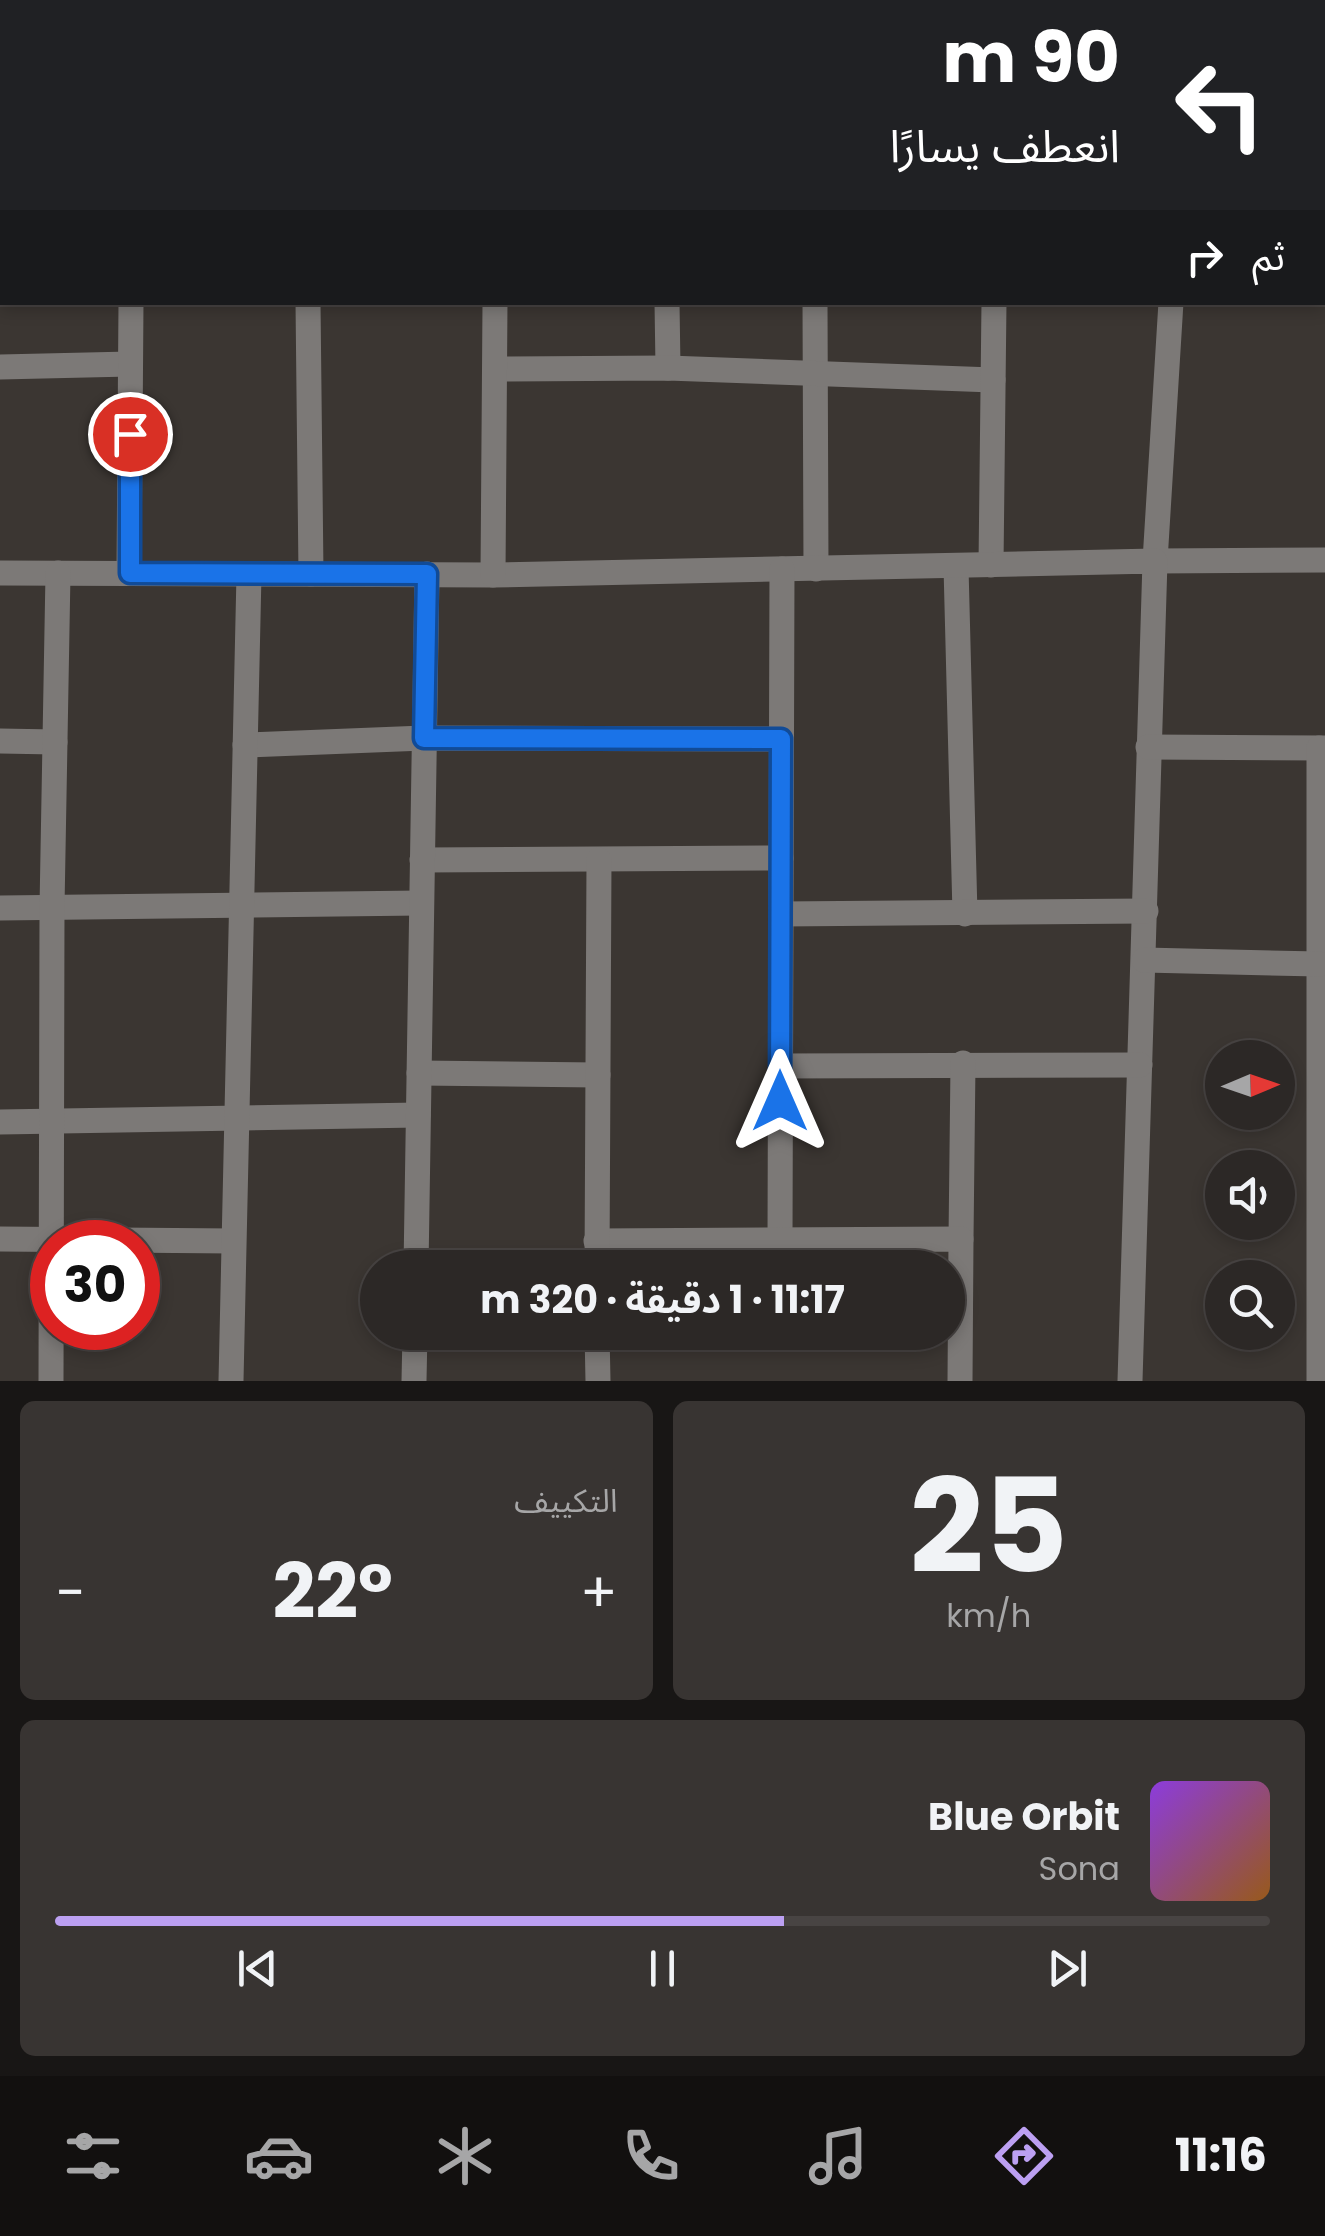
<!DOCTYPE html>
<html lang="ar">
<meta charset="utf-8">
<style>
body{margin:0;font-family:Poppins,"Noto Sans Arabic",sans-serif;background:#383432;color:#f1f3f6;direction:rtl;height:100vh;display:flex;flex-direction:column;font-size:38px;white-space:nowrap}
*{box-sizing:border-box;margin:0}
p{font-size:32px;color:#a6a6a7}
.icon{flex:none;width:55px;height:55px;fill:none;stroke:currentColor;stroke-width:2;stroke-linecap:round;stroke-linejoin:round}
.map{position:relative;height:1381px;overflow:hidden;direction:ltr}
.drawer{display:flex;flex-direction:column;gap:20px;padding:20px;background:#181615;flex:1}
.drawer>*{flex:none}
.hud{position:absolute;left:0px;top:0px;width:1325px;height:305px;box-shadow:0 5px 15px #0003,0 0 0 2px #484443;direction:rtl;background:#202124;color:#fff;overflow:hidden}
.needle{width:65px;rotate:88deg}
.tools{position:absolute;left:1205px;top:1040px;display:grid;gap:20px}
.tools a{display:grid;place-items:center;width:90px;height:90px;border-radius:50%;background:#2c2826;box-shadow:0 5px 15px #0003,0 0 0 2px #484443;font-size:50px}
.speed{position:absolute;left:30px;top:1220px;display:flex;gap:20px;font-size:50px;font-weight:700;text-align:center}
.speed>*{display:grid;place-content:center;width:130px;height:130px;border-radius:50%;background:#2c2826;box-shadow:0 5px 15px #0003,0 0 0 2px #484443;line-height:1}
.speed .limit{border:15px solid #d22;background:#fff;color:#111}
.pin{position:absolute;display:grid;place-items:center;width:85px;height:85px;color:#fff;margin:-42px;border:5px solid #fff;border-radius:50%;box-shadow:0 2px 10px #0007}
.me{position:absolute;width:110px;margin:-55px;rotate:0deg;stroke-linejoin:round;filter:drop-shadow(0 0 8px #0008)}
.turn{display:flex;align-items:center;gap:35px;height:210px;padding:0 40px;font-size:45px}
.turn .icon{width:130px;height:130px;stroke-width:2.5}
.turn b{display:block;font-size:70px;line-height:85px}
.then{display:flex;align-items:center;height:95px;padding:0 40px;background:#0003;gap:20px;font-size:38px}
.big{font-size:75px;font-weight:700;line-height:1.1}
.drawer .tile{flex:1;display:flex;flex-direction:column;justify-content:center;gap:15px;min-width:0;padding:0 35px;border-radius:15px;background:#383432}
.drawer .dial{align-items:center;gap:0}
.dial b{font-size:130px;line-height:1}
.song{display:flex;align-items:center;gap:30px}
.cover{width:120px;height:120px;border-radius:15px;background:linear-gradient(135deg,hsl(270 70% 55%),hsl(30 70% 35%))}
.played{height:10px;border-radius:5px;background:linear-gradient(90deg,#bca0f2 60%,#484443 60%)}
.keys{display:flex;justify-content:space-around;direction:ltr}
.heat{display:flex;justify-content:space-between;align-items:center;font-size:55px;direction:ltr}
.drawer .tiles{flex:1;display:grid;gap:20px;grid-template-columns:1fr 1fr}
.tile:last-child{grid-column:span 2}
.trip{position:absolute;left:360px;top:1250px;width:605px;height:100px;border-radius:50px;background:#2c2826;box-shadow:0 5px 15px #0003,0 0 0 2px #484443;font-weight:700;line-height:100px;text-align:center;direction:rtl}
.tab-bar{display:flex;height:160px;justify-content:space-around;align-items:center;background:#12100f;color:#a6a6a7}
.tab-bar .icon{width:70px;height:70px}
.tab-bar .selected{color:#bca0f2}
.tab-bar b{font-size:45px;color:#f1f3f6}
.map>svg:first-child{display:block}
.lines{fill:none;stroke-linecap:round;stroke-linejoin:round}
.minor{stroke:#7c7977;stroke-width:25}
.route-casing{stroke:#114b97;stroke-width:25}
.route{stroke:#1a73e8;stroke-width:18}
</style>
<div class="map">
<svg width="1325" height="1381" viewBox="0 0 1325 1381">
<rect width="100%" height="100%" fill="#3b3632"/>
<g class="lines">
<g class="minor">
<polyline points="132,0 132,2"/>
<polyline points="304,0 304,2"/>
<polyline points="491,0 491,2"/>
<polyline points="662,0 662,2"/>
<polyline points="814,0 814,2"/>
<polyline points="991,0 991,2"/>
<polyline points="1181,2 1181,0"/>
<polyline points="0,112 2,112"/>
<polyline points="1322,212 1325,212"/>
<polyline points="308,302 311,574"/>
<polyline points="667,302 668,368"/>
<polyline points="815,302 816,569"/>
<polyline points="1171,302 1155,561 1325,560"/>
<polyline points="0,367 130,364"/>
<polyline points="496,369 668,368 993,380"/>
<polyline points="991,565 994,302"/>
<polyline points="956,567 965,914"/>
<polyline points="0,573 493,575 1155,561 1130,1381"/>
<polyline points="129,573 131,302"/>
<polyline points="493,575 495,302"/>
<polyline points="0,741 55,742"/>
<polyline points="245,745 424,738 781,739"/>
<polyline points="1148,747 1325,748"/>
<polyline points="1319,748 1319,1381"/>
<polyline points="422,860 781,858"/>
<polyline points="0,908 421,903"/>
<polyline points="781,914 1146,911"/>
<polyline points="1144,960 1319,964"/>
<polyline points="781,1066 1140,1065"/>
<polyline points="419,1073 598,1075"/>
<polyline points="0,1122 418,1115"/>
<polyline points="0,1239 233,1241"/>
<polyline points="961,1239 963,1063"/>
<polyline points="780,1240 782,569"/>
<polyline points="596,1241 961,1239 960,1381"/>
<polyline points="416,1268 427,574"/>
<polyline points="597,1268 599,860"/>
<polyline points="597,1332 598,1381"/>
<polyline points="51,1381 52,908 58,573"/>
<polyline points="231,1381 249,574"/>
<polyline points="414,1381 415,1332"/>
</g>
</g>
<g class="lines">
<defs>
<polyline id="route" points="130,434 130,573 427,574 424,738 781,739 780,1101"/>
</defs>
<use href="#route" class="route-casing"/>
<use href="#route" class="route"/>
</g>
</svg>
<div class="tools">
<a><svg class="needle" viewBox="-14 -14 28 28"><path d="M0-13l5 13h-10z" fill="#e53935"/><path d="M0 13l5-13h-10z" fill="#a6a6a7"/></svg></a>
<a><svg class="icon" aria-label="sound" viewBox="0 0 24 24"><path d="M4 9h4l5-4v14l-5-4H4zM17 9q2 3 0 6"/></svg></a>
<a><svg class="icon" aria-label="search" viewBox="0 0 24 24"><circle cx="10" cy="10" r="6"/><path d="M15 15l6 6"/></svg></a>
</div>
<div class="speed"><div class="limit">30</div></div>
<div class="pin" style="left:130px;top:434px;background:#d93025"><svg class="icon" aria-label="arrive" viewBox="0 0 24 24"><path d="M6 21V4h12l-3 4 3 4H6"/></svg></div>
<svg class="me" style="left:780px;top:1101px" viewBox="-20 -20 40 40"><path d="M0-17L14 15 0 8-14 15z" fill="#1a73e8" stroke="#fff" stroke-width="4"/></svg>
<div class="trip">11:17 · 1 دقيقة · 320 m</div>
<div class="hud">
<div class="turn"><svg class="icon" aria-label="left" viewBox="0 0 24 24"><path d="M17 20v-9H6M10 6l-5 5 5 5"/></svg><div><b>90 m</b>انعطف يسارًا</div></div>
<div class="then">ثم<svg class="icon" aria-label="right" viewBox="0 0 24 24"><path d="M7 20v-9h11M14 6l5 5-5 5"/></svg></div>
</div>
</div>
<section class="drawer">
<div class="tiles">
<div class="tile dial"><b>25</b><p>km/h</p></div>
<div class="tile"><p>التكييف</p>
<div class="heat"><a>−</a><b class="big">22°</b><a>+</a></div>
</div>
<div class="tile">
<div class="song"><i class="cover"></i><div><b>Blue Orbit</b><p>Sona</p></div></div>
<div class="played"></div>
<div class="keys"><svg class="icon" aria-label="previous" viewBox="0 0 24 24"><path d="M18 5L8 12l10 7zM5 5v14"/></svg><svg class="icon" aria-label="pause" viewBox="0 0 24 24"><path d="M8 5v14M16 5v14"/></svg><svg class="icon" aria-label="next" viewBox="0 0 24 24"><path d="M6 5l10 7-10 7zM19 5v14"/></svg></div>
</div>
</div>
</section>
<nav class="tab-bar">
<b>11:16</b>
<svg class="icon selected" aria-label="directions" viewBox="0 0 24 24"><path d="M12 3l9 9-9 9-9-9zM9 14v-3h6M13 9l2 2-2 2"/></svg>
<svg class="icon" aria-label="music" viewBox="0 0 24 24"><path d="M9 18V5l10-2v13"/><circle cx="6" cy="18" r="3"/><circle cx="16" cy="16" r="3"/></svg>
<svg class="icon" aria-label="phone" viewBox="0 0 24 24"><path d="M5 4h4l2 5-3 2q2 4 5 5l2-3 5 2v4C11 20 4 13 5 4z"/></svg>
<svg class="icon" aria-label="climate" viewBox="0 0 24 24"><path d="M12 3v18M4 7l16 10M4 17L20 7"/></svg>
<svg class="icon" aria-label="car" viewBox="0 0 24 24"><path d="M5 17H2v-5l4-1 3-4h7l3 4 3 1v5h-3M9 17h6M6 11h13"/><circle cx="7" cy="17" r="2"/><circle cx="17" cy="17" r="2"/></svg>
<svg class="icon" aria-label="filters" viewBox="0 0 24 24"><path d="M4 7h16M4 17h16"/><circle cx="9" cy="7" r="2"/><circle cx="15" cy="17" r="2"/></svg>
</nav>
